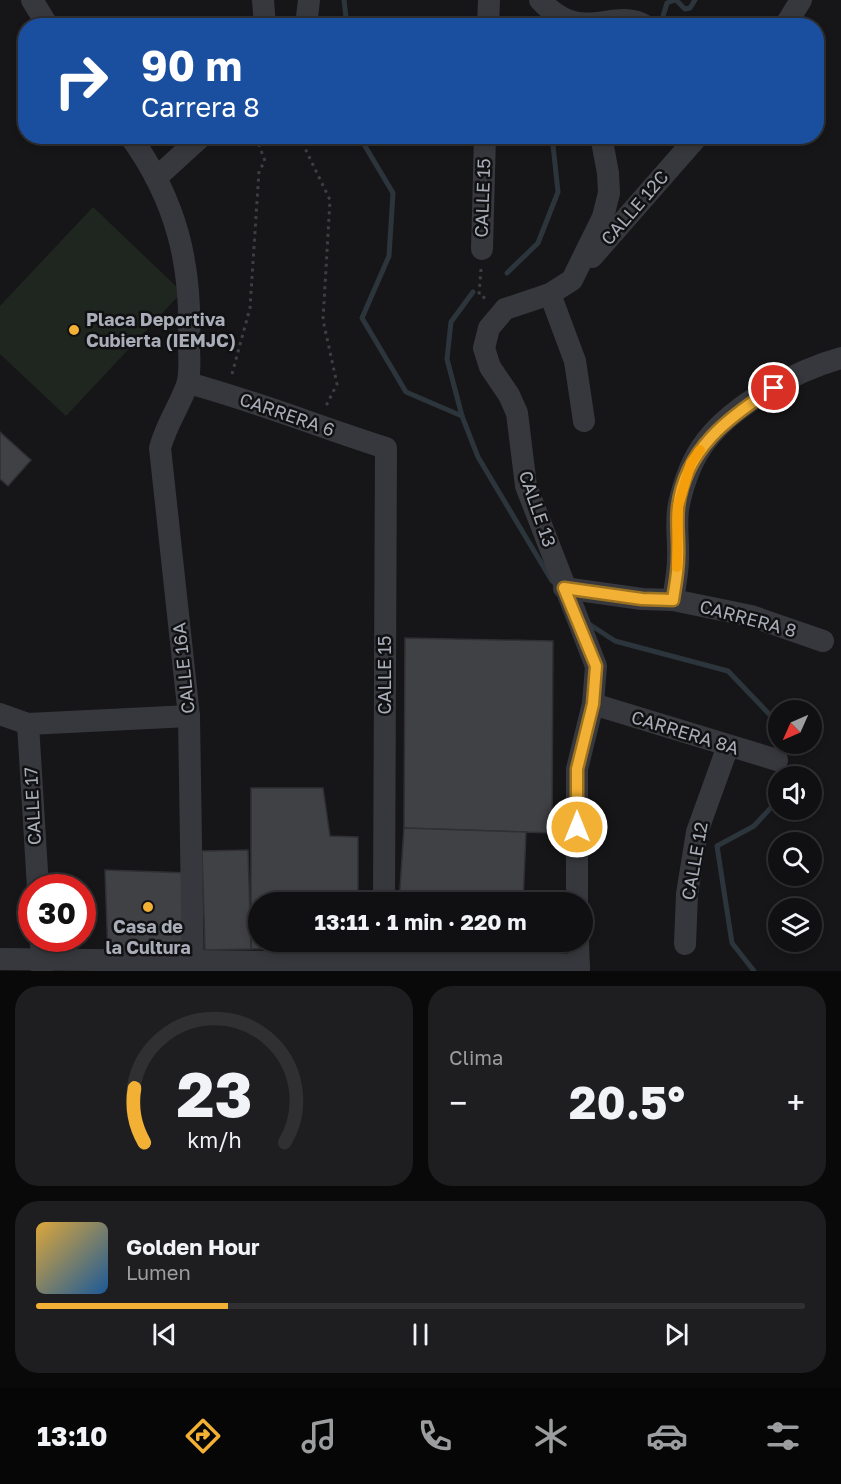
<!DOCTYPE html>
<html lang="es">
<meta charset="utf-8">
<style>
body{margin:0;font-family:"Golos Text",sans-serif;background:#1e1e20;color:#f1f3f6;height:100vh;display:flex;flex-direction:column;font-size:22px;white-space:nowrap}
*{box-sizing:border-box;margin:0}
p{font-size:20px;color:#9c9d9f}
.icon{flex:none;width:33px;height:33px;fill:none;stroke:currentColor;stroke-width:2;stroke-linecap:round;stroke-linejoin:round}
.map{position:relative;height:971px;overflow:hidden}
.panel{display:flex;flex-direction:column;gap:15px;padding:15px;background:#09090a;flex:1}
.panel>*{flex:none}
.guide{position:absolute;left:18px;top:18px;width:806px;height:126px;border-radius:24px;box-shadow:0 3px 9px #0003,0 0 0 2px #303032;background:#1a4fa0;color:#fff;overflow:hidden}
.needle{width:39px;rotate:225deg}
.controls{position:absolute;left:768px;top:700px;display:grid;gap:12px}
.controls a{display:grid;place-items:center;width:54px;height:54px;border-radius:50%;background:#101012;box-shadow:0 3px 9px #0003,0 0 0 2px #303032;font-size:30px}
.speed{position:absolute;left:18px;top:874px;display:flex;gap:12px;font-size:30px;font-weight:700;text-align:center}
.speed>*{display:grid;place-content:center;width:78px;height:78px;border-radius:50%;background:#101012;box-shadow:0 3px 9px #0003,0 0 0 2px #303032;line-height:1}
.speed .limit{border:9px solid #d22;background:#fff;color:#111}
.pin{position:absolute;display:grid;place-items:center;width:51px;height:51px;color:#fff;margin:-26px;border:3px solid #fff;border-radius:50%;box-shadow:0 2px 6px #0007}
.me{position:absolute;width:66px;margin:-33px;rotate:0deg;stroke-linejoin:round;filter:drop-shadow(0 0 4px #0008)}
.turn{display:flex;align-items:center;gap:21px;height:126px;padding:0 24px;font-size:27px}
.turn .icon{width:78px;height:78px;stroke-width:2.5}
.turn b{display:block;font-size:42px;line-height:51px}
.big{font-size:45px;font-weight:700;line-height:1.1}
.panel .tile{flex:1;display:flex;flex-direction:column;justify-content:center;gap:9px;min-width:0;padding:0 21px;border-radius:24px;background:#1e1e20}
.panel .dial{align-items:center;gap:0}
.dial svg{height:156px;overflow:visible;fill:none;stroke:#303032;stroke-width:7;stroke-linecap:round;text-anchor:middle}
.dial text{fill:#f1f3f6;stroke:none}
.song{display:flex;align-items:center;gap:18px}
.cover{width:72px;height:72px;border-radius:9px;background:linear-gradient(135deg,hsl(40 70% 55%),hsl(210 70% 35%))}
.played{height:6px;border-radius:3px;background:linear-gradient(90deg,#f2b134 25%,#303032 25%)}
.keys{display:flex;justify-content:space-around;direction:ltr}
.heat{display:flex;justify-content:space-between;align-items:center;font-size:33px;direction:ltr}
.panel .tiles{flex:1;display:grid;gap:15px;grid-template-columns:1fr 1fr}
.tile:last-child{grid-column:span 2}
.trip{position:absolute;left:248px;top:892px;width:345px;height:60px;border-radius:30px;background:#101012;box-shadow:0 3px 9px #0003,0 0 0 2px #303032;font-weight:700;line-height:60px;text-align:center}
.tabs{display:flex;height:96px;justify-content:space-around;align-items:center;background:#060607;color:#9c9d9f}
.tabs .icon{width:42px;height:42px}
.tabs .active{color:#f2b134}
.tabs b{font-size:27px;color:#f1f3f6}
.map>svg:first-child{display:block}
.green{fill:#1e261f}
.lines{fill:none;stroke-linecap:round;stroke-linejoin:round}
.stream{stroke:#2c353c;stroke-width:5}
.building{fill:#404145;stroke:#303034;stroke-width:1.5}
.path{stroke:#3d3f44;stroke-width:3;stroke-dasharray:3 4.5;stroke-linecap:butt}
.minor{stroke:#37383d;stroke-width:22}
.route-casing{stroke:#9d7322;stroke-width:15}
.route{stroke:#f2b134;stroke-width:10}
.slow{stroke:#f59e0b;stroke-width:10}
.poi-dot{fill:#f2b134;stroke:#111113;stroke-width:2}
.labels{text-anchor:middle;stroke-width:5;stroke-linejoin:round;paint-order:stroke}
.street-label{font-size:18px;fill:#a8adb8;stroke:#111113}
.poi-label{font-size:18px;font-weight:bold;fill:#a8adb8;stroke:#111113;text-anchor:start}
</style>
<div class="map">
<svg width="841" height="971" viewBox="0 0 841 971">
<rect width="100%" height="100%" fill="#161618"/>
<polygon class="green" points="93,207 182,292 66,416 0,354 0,306"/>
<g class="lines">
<g class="stream">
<polyline points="344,0 347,26"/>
<polyline points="676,0 685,9 690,8 695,0"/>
<polyline points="660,26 667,3 675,0"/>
<polyline points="359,136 393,193 389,256 362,318 406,392 462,416 478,457 552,581"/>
<polyline points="507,273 538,243 558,192 552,136"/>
<polyline points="462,416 447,359 451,322 473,292"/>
<polyline points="589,624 615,641 728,671 771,716 778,743"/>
<polyline points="781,777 783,763"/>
<polyline points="754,971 732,943 717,846 754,826 778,800"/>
</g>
</g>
<g class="building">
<polygon points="0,432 31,460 8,486 0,479"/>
<polygon points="405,638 553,641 552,833 404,828"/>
<polygon points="251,788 323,788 330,836 358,837 358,903 258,903 258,942 358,942 358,946 251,949"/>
<polygon points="404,828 526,832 523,903 399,903"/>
<polygon points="248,850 251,949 205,950 202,851"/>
<polygon points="105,870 190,873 189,955 108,956"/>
<polygon points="397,942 522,942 522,959 396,955"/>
</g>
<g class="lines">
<g class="path">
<polyline points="299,136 330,200 323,320 337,384 325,408"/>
<polyline points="481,269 479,295 487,299"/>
<polyline points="232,374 250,308 259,171 265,161 259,145 260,136"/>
</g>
<g class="minor">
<polyline points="32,0 48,26"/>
<polyline points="263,0 265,26"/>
<path d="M540 0C584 47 611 6 646 26"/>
<polyline points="306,26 309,0"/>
<polyline points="488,26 489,0"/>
<polyline points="785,26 801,0"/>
<path d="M130 136C177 201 192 265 189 344 189 356 191 373 187 385 179 407 166 425 160 448L189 716 193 971"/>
<polyline points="156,178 202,136"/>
<polyline points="482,249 485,136"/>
<polyline points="592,257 698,136"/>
<polyline points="550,294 575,361 584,421"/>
<path d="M188 383C255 401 320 427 386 448L384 903"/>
<polyline points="564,588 642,599 673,600 751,616 823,641"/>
<path d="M673 600C675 586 678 572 678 559 679 541 675 521 679 504 684 481 692 459 706 441 734 404 797 370 841 358"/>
<polyline points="593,704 777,760"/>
<polyline points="0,714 28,724 189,716"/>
<polyline points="28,724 38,888"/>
<polyline points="577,903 577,769 593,704 596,666 526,486 517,413 509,395 490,367 484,348 489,328 505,309 550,294 572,280 603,217 609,193 608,173 601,136"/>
<polyline points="41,939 42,971"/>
<polyline points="578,942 579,971"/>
<polyline points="685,944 687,894 697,832 728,746"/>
<polyline points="0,959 579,965"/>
<polyline points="384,971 384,942"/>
</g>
</g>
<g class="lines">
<defs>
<path id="route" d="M577 827V769L593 704 596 666 564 588 642 599 673 600C675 586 678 572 678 558 679 541 676 523 678 507 685 449 729 417 774 388"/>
</defs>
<use href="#route" class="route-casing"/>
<use href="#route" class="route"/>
<polyline class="slow" points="677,567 678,506 691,463 700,450"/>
</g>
<g class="poi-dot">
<circle cx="74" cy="330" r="6"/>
<circle cx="148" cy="907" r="6"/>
</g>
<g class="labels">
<g class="street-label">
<text transform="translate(483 198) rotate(-88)" y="6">CALLE 15</text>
<text transform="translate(635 208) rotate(-49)" y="6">CALLE 12C</text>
<text transform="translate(287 415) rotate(19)" y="6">CARRERA 6</text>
<text transform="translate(537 509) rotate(71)" y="6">CALLE 13</text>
<text transform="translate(748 619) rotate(15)" y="6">CARRERA 8</text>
<text transform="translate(184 668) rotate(-96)" y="6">CALLE 16A</text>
<text transform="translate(385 675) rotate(-90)" y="6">CALLE 15</text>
<text transform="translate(685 733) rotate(17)" y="6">CARRERA 8A</text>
<text transform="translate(33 806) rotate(-93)" y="6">CALLE 17</text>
<text transform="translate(695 861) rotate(-80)" y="6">CALLE 12</text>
</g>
<g class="poi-label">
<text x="86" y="326">Placa Deportiva<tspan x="86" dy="21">Cubierta (IEMJC)</tspan></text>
<text x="148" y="933" text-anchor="middle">Casa de<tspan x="148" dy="21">la Cultura</tspan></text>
</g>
</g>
</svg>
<div class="controls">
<a><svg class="needle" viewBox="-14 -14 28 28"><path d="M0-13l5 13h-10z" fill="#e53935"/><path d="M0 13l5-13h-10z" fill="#9c9d9f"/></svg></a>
<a><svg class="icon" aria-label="sound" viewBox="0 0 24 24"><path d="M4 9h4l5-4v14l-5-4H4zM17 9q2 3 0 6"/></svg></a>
<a><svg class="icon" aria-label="search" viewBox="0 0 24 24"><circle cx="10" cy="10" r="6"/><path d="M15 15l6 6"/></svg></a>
<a><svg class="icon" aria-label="layers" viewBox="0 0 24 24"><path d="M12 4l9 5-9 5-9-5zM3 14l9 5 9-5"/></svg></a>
</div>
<div class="speed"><div class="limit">30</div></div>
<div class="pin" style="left:774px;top:388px;background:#d93025"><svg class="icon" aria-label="arrive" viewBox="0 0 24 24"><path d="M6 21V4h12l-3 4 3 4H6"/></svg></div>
<svg class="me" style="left:577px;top:827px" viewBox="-20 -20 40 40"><circle r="17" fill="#f2b134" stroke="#fff" stroke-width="3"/><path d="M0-11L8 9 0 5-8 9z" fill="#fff"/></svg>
<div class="trip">13:11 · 1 min · 220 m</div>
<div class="guide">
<div class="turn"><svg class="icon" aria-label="right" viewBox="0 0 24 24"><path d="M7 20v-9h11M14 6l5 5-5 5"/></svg><div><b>90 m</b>Carrera 8</div></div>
</div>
</div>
<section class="panel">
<div class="tiles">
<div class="tile dial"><svg viewBox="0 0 100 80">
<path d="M14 69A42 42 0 1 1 86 69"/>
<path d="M14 69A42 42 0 0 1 9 41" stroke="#f2b134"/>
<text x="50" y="56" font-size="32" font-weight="700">23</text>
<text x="50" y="72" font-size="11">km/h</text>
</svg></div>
<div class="tile"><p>Clima</p>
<div class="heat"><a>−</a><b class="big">20.5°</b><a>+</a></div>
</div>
<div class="tile">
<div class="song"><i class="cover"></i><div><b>Golden Hour</b><p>Lumen</p></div></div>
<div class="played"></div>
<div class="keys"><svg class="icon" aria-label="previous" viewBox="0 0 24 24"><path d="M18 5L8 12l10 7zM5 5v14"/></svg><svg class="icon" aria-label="pause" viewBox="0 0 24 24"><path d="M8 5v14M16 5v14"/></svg><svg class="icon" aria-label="next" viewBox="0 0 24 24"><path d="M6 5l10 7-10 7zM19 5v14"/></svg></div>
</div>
</div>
</section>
<nav class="tabs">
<b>13:10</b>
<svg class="icon active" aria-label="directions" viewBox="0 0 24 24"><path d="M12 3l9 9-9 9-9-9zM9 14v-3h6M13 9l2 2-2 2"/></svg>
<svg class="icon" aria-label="music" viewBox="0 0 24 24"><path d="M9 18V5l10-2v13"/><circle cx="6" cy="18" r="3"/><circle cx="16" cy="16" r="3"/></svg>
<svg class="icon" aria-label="phone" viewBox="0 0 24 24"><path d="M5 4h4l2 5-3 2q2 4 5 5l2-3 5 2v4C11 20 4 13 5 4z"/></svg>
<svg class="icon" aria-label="climate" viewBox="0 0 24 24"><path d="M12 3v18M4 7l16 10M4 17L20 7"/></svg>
<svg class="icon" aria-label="car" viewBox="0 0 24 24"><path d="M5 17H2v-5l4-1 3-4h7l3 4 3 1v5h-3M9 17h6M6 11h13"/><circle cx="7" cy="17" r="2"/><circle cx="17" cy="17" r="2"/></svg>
<svg class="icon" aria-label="filters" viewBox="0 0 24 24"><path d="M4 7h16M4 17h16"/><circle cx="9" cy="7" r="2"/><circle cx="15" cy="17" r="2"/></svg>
</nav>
